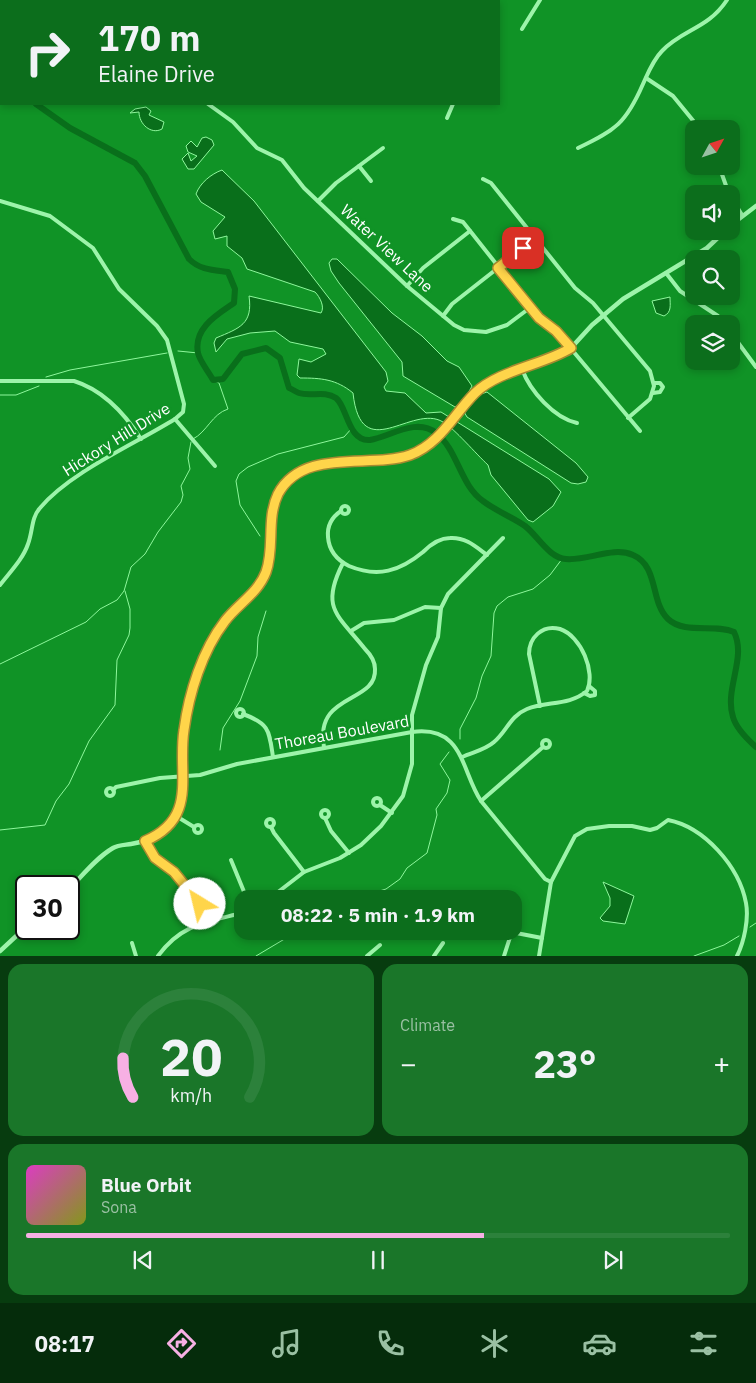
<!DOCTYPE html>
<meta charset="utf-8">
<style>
body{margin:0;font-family:"IBM Plex Sans",sans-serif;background:#1a7629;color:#f1f3f6;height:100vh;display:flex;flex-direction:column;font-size:19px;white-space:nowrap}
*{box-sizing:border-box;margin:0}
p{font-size:16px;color:#9ac0a3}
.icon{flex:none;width:28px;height:28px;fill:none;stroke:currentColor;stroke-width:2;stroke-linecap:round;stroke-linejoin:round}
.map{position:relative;height:956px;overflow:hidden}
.panel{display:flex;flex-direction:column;gap:8px;padding:8px;background:#073c0f;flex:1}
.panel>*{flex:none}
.guide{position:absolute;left:0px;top:0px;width:500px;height:105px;box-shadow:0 2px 8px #0003;background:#0c6e1c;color:#f1f3f6;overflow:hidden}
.needle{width:32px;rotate:50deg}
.fabs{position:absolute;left:685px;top:120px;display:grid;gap:10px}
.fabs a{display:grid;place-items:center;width:55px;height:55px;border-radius:10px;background:#0c6e1c;box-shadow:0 2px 8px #0003;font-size:25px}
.speed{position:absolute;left:15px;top:875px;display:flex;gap:10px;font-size:25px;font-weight:700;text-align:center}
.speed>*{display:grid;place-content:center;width:65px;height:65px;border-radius:50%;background:#0c6e1c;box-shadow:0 2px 8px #0003;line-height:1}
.speed .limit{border:2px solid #111;border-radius:8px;background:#fff;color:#111}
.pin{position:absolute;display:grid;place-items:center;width:42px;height:42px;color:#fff;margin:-21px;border-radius:10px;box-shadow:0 2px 8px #0006}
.me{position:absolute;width:55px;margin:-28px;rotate:324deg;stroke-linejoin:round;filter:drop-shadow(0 0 4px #0008)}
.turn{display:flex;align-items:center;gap:18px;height:105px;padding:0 15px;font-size:22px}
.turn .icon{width:65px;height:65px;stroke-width:2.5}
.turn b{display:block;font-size:35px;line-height:42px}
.big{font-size:38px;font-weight:800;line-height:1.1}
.panel .card{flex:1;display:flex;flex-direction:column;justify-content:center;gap:8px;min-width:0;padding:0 18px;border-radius:15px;background:#1a7629}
.panel .dial{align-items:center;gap:0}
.dial svg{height:130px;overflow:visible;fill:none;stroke:#2c813b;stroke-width:7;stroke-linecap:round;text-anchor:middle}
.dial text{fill:#f1f3f6;stroke:none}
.song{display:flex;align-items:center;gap:15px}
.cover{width:60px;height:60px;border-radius:8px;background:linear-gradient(135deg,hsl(310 70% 55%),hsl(70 70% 35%))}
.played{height:5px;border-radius:2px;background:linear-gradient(90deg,#f7b0e4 65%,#2c813b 65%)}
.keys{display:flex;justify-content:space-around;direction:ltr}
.heat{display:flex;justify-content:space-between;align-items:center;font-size:28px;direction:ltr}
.panel .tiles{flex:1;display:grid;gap:8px;grid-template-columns:1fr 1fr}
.card:last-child{grid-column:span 2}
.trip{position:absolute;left:234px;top:890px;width:288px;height:50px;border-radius:15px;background:#0c6e1c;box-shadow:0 2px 8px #0003;font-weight:800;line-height:50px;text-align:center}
.tab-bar{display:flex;height:80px;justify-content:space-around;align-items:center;background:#052c0b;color:#9ac0a3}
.tab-bar .icon{width:35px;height:35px}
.tab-bar .on{color:#f7b0e4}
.tab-bar b{font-size:22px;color:#f1f3f6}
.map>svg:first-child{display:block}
.water{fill:#096f1b;stroke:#8ef79c}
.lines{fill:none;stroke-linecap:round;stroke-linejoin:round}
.stream{stroke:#8ef79c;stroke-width:1}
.river{stroke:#096f1b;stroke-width:6}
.minor{stroke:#9df4aa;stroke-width:4}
.tertiary{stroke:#9df4aa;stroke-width:4.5}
.route-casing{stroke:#a68a30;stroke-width:12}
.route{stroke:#ffd54a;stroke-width:9}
.labels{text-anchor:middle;stroke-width:5;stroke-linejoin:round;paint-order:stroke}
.street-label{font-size:16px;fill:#fff;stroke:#109326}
</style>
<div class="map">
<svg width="756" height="956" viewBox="0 0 756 956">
<rect width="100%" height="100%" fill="#109326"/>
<g class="water">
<path d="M146 107 151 111 149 115 164 122 162 129C151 135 139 124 139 112L130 113 135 109Z"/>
<polygon points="206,137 212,140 214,145 194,169 188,169 182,159 188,153 191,161 197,156 188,152 186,146 191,141 197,147 202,138"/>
<path d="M222 170 254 201 386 372 388 381 384 387 386 391 405 393 426 413 441 412 549 479 561 492 553 506 533 522 528 520 491 475 488 465C477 455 454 428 443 422 412 403 361 467 353 393 336 379 321 378 300 378L297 375 299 359 311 362 326 354 323 349 290 342 275 331 250 333 227 339 216 352 214 343 216 338C240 328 253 324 249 296L321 313C325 307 320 297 315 292L247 269 242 258 227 246V236L215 239 213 231 225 217 201 202 196 194C200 183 211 174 222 170Z"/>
<polygon points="332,259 337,259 392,313 422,336 447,361 459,367 472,386 463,403 455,407 403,376 402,362 339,283 331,271 329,263"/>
<path d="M670 297C670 305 672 312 664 316L656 313 652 301Z"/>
<polygon points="487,392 576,463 588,477 586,482 578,484 571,483 467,417 463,410 475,396"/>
<polygon points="603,882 634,896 625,924 603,921 600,918 610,906 610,898"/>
</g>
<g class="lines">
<g class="stream">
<polyline points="178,351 198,353"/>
<polyline points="46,377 70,370 167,353"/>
<polyline points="0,395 16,395 39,386"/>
<path d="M193 439C207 432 212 414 228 409L219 383 213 380"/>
<polyline points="260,536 240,505 236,481 239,474 248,467 278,454 344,437 352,428"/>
<polyline points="0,664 86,622 100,609 117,600 124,591 131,567 145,554 158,532 181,502 183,495 181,486 190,469 188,458 191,442"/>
<polyline points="460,739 460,729 476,698 482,676 491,656 494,613 497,606 508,597 533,589 550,575 562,559"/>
<polyline points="220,750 223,728 240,701 257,656 258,637 266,611"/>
<polyline points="0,830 45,825 56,801 69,784 89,741 115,705 117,660 129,635 130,628 130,609 125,591"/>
<polyline points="353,899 386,889 400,879 407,868 427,853 437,815 436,809 447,793 450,780 440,764 449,752"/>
<polyline points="750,927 756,923"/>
<polyline points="256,956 298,931"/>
<polyline points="694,956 724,945 739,936"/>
</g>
<g class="river">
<polyline points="0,70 1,72"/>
<path d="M36 104 70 128 135 163 145 176 189 259C200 270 213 270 228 272L235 289 234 303C218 314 193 328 198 353 200 362 209 372 213 380L223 379 242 354 266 348 280 358 289 388C292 389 296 392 299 393 311 397 324 390 336 398 347 406 348 442 370 440 390 437 416 417 436 433 458 450 460 485 483 501 496 511 512 517 525 526 538 536 549 558 566 559 588 561 613 546 633 555 659 566 650 602 668 619 685 635 715 623 734 632 747 658 724 689 733 717 736 728 747 739 756 747"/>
</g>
<g class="minor">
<polyline points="124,0 125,1"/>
<polyline points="170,1 172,0"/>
<polyline points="343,1 345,0"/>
<polyline points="447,1 447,0"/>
<polyline points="522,29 540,0"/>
<polyline points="646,78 673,96 700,129"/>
<polyline points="208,104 233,122 257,148 282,160 304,188 407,286 454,325 464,330 486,332 507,325 531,307"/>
<polyline points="447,118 453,104"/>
<path d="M578 148C616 130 626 123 643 84 648 73 653 60 662 51 683 29 708 29 727 0"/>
<polyline points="359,166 371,181"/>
<polyline points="719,166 729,194"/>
<polyline points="483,179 491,183 575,288 593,303 650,371 654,386 650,399 628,418"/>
<polyline points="731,197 742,215"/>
<path d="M0 201 50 216 93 248 119 289 157 326 167 340 184 404 183 412 175 419C135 444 70 472 40 508 31 518 33 531 28 544 23 559 10 572 0 585"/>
<polyline points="318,201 336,183 383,148"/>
<polyline points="453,219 463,222 467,227 539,318 562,338 640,431"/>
<polyline points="666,273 680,291 718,316 725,324"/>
<polyline points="407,286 423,268 470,231"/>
<polyline points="443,316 452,304 535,239"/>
<polyline points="731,333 756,367"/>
<path d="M522 369C530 391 554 418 577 423"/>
<path d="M0 381H74C103 390 125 414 141 439"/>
<polyline points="653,393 660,392 663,387 660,383 654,383"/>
<polyline points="175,419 215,466"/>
<circle cx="345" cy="510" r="4"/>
<path d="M341 511C332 517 327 526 328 537 329 551 337 560 349 566 378 578 400 571 423 552 430 545 439 538 450 538 465 537 475 546 487 555"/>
<polyline points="351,631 364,623 394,620 425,607 441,608"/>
<polyline points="584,693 590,696 595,695 595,691 589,686"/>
<circle cx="240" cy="713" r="4"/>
<path d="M243 714C270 724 269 731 273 757"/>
<circle cx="546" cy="744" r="4"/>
<path d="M324 747C314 692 377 704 375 669 375 661 370 654 365 649 337 614 320 608 343 563"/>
<path d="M462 757C473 752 485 750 494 742 507 731 510 716 527 709 547 701 569 706 587 691 596 672 581 636 560 629 542 624 529 638 529 654L540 706"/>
<circle cx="110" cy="792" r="4"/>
<path d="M113 790 116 787 160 778 200 775 237 764 412 732C464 725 461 771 481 801L545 879 551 882"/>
<circle cx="377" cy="802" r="4"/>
<polyline points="481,801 543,747"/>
<polyline points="380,805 392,813"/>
<circle cx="325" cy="814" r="4"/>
<polyline points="176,816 194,827"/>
<polyline points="325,818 331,831 349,853"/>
<circle cx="270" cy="823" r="4"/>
<circle cx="198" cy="829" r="4"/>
<polyline points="271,827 274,833 304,872"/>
<path d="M145 841C156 861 160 859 175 872 191 886 199 903 204 923"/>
<polyline points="231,860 247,899"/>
<polyline points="497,894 501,899"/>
<polyline points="269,899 304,872 340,858 361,845 381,826 403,796 412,764 412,715 426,665 438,637 441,608 448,594 503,538"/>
<polyline points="511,932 542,938"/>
<polyline points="132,943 136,956"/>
<path d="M158 956C181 924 207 922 242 913"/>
<polyline points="367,956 380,945"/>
<polyline points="434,956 443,943"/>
<polyline points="504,956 512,931"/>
<path d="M539 956 551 882 575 836 587 829 609 826H632L650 830 657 828 668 820C704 827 739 866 746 903 749 919 744 942 737 956"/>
</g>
<g class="tertiary">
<polyline points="731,225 756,206"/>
<path d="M69 889C83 875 96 858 113 848 118 845 125 845 131 844 150 841 164 834 175 817 190 793 181 766 182 740 184 713 193 685 203 660 210 644 219 627 230 614 243 600 260 590 266 571 275 544 264 510 283 487 316 448 370 470 412 454 440 443 456 414 476 392L484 386 558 355 571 348 592 325 623 299 707 248 725 231"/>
<polyline points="0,951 26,927"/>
</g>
</g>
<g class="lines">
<defs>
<path id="route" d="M200 904 174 872 155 858 145 841C199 818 177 774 184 730 189 693 202 651 225 621 238 604 258 593 266 572 275 547 266 519 278 494 303 447 370 469 410 455 440 444 454 414 475 393 499 370 543 365 571 348L556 331 539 318 498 268 523 248"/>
</defs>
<use href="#route" class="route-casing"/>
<use href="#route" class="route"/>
</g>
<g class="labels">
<g class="street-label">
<text transform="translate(387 248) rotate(43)" y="6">Water View Lane</text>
<text transform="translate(116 439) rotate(-32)" y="6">Hickory Hill Drive</text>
<text transform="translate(342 732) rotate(-10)" y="6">Thoreau Boulevard</text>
</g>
</g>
</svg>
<div class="fabs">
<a><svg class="needle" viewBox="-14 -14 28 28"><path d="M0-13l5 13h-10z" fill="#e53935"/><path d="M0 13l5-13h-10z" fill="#9ac0a3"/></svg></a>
<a><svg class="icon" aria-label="sound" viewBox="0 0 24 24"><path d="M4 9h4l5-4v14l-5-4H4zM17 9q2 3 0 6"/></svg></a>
<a><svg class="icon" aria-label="search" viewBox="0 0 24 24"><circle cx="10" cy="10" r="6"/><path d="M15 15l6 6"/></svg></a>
<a><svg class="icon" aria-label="layers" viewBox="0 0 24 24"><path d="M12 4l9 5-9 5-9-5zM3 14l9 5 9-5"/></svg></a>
</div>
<div class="speed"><div class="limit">30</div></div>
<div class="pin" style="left:523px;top:248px;background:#d93025"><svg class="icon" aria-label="arrive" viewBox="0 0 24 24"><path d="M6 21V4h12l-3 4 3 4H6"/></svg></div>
<svg class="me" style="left:200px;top:904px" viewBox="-20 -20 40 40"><circle r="19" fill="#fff"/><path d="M0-13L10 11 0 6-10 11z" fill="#ffd54a"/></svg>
<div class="trip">08:22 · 5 min · 1.9 km</div>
<div class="guide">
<div class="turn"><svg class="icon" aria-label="right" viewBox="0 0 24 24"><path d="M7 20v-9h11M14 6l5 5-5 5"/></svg><div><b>170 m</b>Elaine Drive</div></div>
</div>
</div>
<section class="panel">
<div class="tiles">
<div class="card dial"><svg viewBox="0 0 100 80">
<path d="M14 69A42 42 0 1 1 86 69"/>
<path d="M14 69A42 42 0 0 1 8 45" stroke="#f7b0e4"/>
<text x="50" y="56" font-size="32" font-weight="700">20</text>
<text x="50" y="72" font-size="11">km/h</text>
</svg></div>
<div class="card"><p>Climate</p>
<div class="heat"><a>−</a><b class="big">23°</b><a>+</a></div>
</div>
<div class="card">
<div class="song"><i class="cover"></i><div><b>Blue Orbit</b><p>Sona</p></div></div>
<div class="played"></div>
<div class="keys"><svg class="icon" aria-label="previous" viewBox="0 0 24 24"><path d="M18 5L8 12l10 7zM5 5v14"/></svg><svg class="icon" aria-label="pause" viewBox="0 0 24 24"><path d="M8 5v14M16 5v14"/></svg><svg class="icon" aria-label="next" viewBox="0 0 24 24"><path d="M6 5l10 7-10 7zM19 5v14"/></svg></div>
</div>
</div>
</section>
<nav class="tab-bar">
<b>08:17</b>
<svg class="icon on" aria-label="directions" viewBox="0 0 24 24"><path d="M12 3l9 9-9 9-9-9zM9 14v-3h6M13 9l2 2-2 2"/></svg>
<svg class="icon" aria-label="music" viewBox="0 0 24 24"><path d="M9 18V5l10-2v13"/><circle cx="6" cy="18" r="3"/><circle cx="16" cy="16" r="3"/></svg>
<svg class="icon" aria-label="phone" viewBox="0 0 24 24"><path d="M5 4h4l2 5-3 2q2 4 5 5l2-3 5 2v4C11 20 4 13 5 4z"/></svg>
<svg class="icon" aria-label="climate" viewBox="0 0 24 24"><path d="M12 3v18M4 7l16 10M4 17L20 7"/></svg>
<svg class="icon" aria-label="car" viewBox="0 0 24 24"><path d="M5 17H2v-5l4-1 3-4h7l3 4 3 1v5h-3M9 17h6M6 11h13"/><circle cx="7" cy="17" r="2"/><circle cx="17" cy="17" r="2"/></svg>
<svg class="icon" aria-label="filters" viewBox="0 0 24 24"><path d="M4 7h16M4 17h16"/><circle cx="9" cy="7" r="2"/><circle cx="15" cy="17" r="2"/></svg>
</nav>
